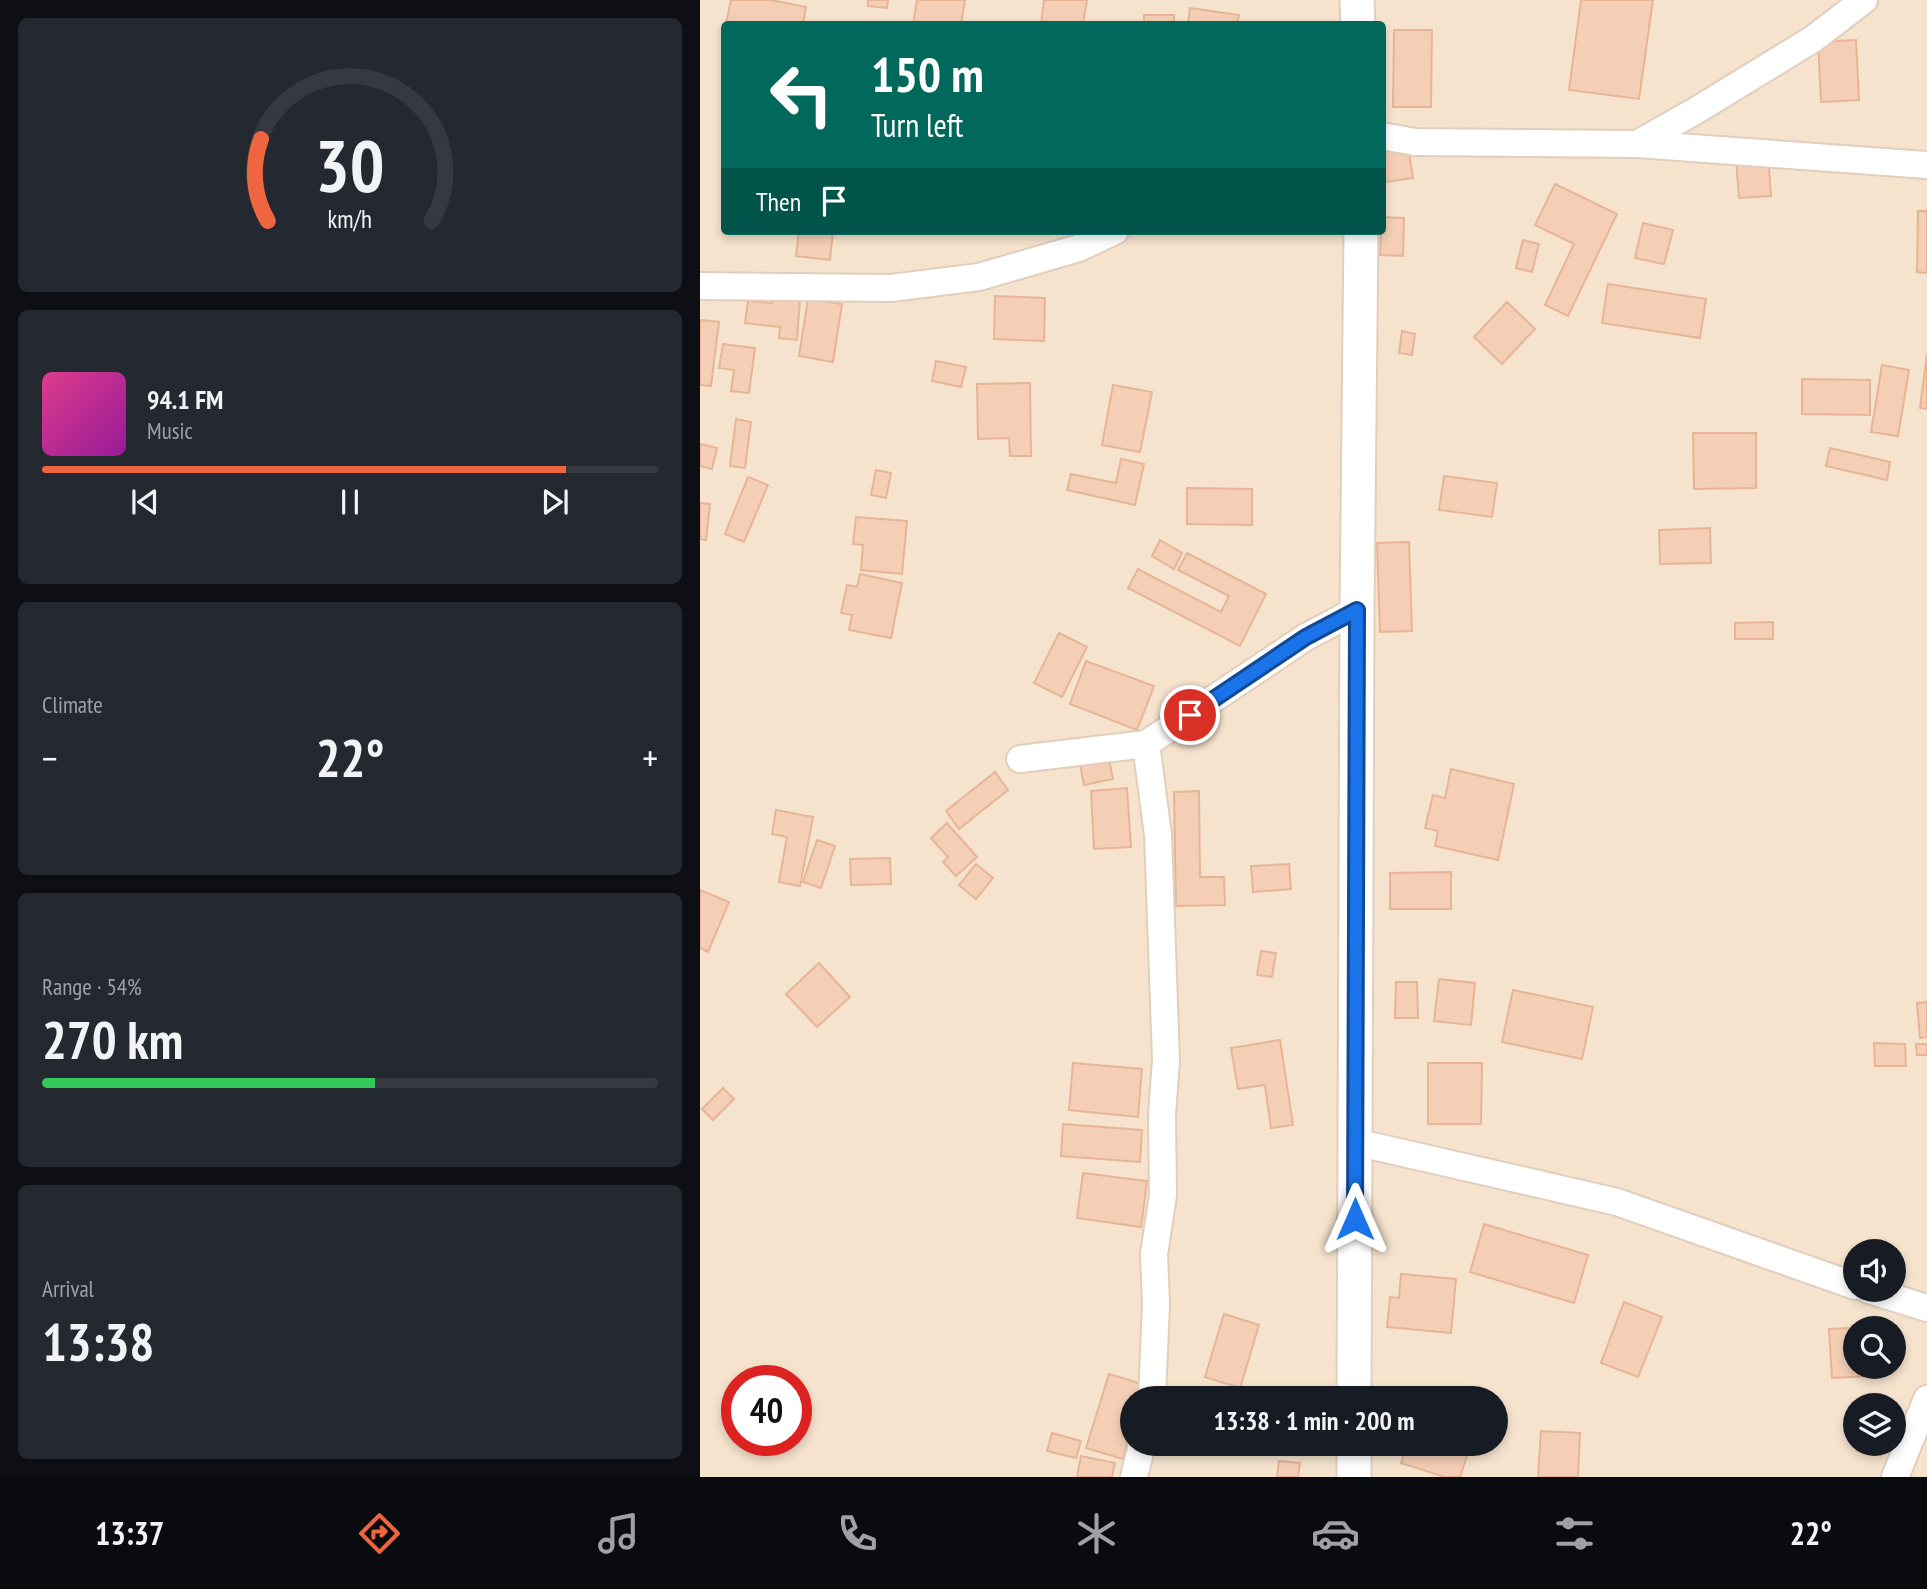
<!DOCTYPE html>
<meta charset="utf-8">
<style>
body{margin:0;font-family:"PT Sans Narrow",sans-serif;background:#242831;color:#f1f3f6;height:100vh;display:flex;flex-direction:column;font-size:26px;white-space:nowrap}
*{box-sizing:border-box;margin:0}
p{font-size:23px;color:#9ea1a6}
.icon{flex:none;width:38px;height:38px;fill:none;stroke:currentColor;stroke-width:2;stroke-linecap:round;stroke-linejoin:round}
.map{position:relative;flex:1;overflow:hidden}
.sheet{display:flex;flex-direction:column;gap:18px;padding:18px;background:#0d0f14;width:700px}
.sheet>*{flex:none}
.hud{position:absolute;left:21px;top:21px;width:665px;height:214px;border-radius:7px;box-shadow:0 4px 10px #0003;background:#00695c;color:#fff;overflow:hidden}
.tools{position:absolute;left:1143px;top:1239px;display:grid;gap:14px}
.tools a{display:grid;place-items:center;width:63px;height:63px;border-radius:50%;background:#171b24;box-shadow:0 4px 10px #0003;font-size:35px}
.speed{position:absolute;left:21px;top:1365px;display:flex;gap:14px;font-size:35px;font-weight:700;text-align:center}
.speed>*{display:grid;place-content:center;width:91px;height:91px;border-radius:50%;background:#171b24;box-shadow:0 4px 10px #0003;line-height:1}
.speed .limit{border:10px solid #d22;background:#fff;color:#111}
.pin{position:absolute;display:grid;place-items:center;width:60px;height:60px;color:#fff;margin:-30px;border:4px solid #fff;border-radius:50%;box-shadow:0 2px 7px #0007}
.me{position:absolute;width:77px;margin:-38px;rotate:0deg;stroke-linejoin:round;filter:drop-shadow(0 0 5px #0008)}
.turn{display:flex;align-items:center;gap:24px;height:147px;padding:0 35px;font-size:32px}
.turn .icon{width:91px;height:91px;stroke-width:2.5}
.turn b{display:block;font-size:49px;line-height:60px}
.then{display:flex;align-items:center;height:66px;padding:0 35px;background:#0003;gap:14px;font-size:26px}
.big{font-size:52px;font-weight:600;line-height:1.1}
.sheet .widget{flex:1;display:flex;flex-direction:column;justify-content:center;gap:10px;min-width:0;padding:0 24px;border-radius:10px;background:#242831}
.sheet .dial{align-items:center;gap:0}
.dial svg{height:182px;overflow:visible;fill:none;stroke:#363941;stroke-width:7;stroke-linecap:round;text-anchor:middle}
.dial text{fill:#f1f3f6;stroke:none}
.song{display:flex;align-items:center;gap:21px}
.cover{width:84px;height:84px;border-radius:10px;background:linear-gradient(135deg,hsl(330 70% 55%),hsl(300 70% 35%))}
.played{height:7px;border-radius:4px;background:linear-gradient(90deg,#ee653f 85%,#363941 85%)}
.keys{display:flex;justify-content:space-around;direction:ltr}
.heat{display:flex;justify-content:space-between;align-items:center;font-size:38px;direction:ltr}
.charge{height:10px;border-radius:5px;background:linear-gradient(90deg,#34c759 54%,#363941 0)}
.trip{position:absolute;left:420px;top:1386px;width:388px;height:70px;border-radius:35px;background:#171b24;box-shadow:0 4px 10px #0003;font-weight:600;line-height:70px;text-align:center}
.tab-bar{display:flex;height:112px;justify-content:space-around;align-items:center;background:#090b0e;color:#9ea1a6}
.tab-bar .icon{width:49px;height:49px}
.tab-bar .selected{color:#ee653f}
.tab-bar b{font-size:32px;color:#f1f3f6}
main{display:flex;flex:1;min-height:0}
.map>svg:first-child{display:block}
.residential{fill:#f5e3ce;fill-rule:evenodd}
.building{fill:#f4cfb6;stroke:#e7b596;stroke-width:2}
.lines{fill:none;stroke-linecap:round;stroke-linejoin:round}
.minor-casing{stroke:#e2cebc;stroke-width:30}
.tertiary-casing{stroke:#e2cebc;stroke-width:37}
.minor{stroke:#fff;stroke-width:26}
.tertiary{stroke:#fff;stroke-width:33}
.route-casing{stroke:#114b97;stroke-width:18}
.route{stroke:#1a73e8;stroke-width:12}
</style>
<main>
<section class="sheet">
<div class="widget dial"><svg viewBox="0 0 100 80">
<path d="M14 69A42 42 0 1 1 86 69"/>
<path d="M14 69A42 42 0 0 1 11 33" stroke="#ee653f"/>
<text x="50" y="56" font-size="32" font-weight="700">30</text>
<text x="50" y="72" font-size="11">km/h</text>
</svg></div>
<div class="widget">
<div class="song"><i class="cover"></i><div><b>94.1 FM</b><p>Music</p></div></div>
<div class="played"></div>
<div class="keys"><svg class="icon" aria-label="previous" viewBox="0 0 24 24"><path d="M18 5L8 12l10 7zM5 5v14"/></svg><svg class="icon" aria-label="pause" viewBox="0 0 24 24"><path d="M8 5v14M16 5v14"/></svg><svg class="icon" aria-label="next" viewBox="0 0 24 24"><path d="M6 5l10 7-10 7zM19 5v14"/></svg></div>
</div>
<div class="widget"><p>Climate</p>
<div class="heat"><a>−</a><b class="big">22°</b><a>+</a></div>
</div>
<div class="widget"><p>Range · 54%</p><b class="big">270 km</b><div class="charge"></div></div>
<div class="widget"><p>Arrival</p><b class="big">13:38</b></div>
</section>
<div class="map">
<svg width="1227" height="1477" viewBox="0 0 1227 1477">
<rect width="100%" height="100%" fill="#fdf2e0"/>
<path class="residential" d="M0 0H1227V1477H0ZM24 24H682V231H24ZM1155 1251H1194V1290H1155ZM1155 1328H1194V1367H1155ZM37 1381H96V1440H37ZM432 1398H796V1444H432ZM1155 1405H1194V1444H1155Z"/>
<g class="building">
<polygon points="31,0 71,0 106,7 103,24 26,24"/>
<polygon points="168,0 188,0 187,8 168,6"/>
<polygon points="217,0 265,0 261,24 213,24"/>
<polygon points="344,0 387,0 383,24 341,24"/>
<polygon points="881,0 953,0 939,99 869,90"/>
<polygon points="490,8 539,15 537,24 488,24"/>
<rect x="444" y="15" width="30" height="9"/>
<polygon points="694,30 732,30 731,107 693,107"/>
<polygon points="1156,40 1159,100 1121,102 1118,42"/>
<polygon points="708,147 713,178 685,182 682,151"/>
<polygon points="1068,156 1071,196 1039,198 1036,159"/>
<polygon points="855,184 917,214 868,316 845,305 874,244 835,225"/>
<polygon points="1218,211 1227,211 1227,273 1217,272"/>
<polygon points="682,217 704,218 703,256 680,255"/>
<polygon points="943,223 973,230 964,264 935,258"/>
<polygon points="99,231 133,231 130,260 96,256"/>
<polygon points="823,240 839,244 832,272 816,268"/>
<polygon points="908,284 1006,299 1000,338 902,323"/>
<polygon points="295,296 345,298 344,341 294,339"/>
<polygon points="73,297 100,300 97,340 79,338 80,327 45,323 48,301 72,303"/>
<polygon points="108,299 142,304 133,362 99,356"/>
<polygon points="807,302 835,329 802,364 774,337"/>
<polygon points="0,320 19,322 11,386 0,385"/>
<polygon points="702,331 715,334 712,355 699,353"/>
<polygon points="23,344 55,348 49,393 31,391 34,370 19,368"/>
<polygon points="1227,354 1227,409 1220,408"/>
<polygon points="236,361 266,367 261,387 232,381"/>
<polygon points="1182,365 1209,370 1198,436 1171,432"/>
<polygon points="1102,379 1170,380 1170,415 1102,414"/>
<polygon points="330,383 331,456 310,456 309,438 278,439 277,384"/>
<polygon points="413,385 452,392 440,452 402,445"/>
<polygon points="36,419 51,422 45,468 30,466"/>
<polygon points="993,433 1056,433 1056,488 994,489"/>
<polygon points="0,444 17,448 12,469 0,466"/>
<polygon points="1130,448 1190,462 1187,480 1126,466"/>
<polygon points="421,459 444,464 435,505 367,490 371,474 416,483"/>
<polygon points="176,470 191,473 186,498 171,495"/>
<polygon points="744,476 797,483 792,517 739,510"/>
<polygon points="48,477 68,485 44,542 25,534"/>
<polygon points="487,488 552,489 552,525 487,524"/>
<polygon points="0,503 10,504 6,540 0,539"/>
<polygon points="156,517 207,521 202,574 161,570 163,545 153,544"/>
<polygon points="1010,528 1011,563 960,564 959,530"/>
<polygon points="460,540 482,553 474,569 452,556"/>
<polygon points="709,542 712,631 680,632 677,543"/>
<polygon points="487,553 566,594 540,646 428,588 438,569 521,612 529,596 478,570"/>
<polygon points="160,574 202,583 191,638 149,630 152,615 141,613 147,585 157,587"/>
<polygon points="1073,622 1073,639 1035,639 1035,623"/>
<polygon points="359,633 387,647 362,697 334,683"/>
<polygon points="386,661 454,686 437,730 370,704"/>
<polygon points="409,759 413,779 384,785 380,765"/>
<polygon points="751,769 814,784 798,860 735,846 738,831 725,828 733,795 745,798"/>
<polygon points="295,772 308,790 259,829 246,811"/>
<polygon points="427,788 431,847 394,849 391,791"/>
<polygon points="499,791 500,877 524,877 525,905 476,906 474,792"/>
<polygon points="76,810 113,817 100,886 79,882 87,837 72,834"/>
<polygon points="247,823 277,857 256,876 243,862 248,857 231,838"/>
<polygon points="117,840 135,846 121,888 103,882"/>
<polygon points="190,858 191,884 151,885 150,859"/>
<polygon points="276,864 293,878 276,899 259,885"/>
<polygon points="589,864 591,889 553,892 551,866"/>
<polygon points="751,872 751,909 690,909 690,873"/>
<polygon points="0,890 29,902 8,952 0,948"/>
<polygon points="561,951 576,953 572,977 557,975"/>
<polygon points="119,963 150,997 117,1027 86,994"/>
<polygon points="739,979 775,983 771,1025 734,1021"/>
<polygon points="696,982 717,982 718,1018 695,1018"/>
<polygon points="813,990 893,1007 882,1059 802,1042"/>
<polygon points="1227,1002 1227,1037 1220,1038 1217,1003"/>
<polygon points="580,1040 593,1125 571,1128 565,1085 538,1089 531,1048"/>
<polygon points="1174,1043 1205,1044 1206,1066 1175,1066"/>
<polygon points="1216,1044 1227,1044 1227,1055 1217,1055"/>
<polygon points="373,1063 442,1069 438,1117 369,1110"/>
<polygon points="728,1063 782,1063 781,1124 728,1124"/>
<polygon points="23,1088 34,1099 13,1120 2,1109"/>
<polygon points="363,1124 442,1130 440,1162 361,1156"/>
<polygon points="383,1173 447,1181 441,1227 377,1218"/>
<polygon points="784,1224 888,1255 874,1303 770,1272"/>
<polygon points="701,1274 756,1279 751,1333 687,1327 690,1297 699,1298"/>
<polygon points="924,1302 962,1317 938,1377 901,1363"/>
<polygon points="524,1314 559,1325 540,1388 505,1377"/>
<polygon points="1169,1327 1155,1328 1155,1367 1171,1367 1171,1376 1132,1378 1129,1329"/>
<polygon points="409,1374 445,1385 441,1398 432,1398 432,1427 423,1459 386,1448"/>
<polygon points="841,1431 880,1433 878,1477 838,1477"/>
<polygon points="352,1433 381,1441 376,1458 347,1451"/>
<polygon points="707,1444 771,1444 760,1477 745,1477 701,1463"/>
<polygon points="381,1456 415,1463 412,1477 377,1477"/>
<polygon points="579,1461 600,1463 598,1477 577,1477"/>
</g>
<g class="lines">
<defs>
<g id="minor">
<polyline points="682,136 715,142 937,144 1227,165"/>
<polyline points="937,144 997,110 1113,39 1164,0"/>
<polyline points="0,286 191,288 279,277 379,248 415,231"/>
<polyline points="446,744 458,835 466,1060 462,1115 463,1195 454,1254 456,1304 452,1398"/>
<polyline points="320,759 446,744 606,637 657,610"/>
<polyline points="655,1142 917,1202 1155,1286"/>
<polyline points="1169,1290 1227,1308"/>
<polyline points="434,1477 442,1444"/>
<polyline points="1195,1477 1227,1399"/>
</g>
<g id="tertiary">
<polyline points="657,0 658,24"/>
<polyline points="654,1398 657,610 661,231"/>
<polyline points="654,1477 654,1444"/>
</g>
</defs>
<use href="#minor" class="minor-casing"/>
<use href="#tertiary" class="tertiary-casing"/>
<use href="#minor" class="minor"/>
<use href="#tertiary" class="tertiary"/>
</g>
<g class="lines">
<defs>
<polyline id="route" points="490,715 606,637 657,610 655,1219"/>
</defs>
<use href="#route" class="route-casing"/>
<use href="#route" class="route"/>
</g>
</svg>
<div class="tools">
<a><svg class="icon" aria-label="sound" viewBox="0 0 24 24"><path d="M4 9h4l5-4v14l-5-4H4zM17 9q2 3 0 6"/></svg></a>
<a><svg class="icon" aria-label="search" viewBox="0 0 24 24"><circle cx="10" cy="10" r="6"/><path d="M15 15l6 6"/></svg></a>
<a><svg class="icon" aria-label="layers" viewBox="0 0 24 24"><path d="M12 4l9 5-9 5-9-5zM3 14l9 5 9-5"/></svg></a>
</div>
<div class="speed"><div class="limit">40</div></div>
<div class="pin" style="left:490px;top:715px;background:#d93025"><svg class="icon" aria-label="arrive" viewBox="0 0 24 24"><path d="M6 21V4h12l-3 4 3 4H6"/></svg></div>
<svg class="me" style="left:655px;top:1219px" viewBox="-20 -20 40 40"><path d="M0-17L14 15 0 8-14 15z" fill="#1a73e8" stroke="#fff" stroke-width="4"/></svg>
<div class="trip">13:38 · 1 min · 200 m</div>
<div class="hud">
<div class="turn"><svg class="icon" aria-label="left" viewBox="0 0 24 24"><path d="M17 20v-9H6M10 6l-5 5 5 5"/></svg><div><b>150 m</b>Turn left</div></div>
<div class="then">Then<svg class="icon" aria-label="arrive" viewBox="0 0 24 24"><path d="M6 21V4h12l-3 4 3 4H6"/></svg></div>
</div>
</div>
</main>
<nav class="tab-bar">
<b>13:37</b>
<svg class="icon selected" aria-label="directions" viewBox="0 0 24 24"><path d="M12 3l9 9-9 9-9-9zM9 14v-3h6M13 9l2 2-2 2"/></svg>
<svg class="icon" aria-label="music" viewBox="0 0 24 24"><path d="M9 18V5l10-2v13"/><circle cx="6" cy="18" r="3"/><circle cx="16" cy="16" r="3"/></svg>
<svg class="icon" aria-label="phone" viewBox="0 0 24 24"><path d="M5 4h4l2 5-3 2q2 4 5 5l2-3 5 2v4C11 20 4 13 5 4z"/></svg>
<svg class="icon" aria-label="climate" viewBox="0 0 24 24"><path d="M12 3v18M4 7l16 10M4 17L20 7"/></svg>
<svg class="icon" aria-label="car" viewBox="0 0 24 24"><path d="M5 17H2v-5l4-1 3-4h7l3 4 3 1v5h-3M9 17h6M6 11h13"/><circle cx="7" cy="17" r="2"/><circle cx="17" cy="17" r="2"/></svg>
<svg class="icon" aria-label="filters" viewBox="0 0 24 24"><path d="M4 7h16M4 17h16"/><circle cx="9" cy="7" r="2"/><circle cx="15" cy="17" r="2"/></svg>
<b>22°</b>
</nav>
